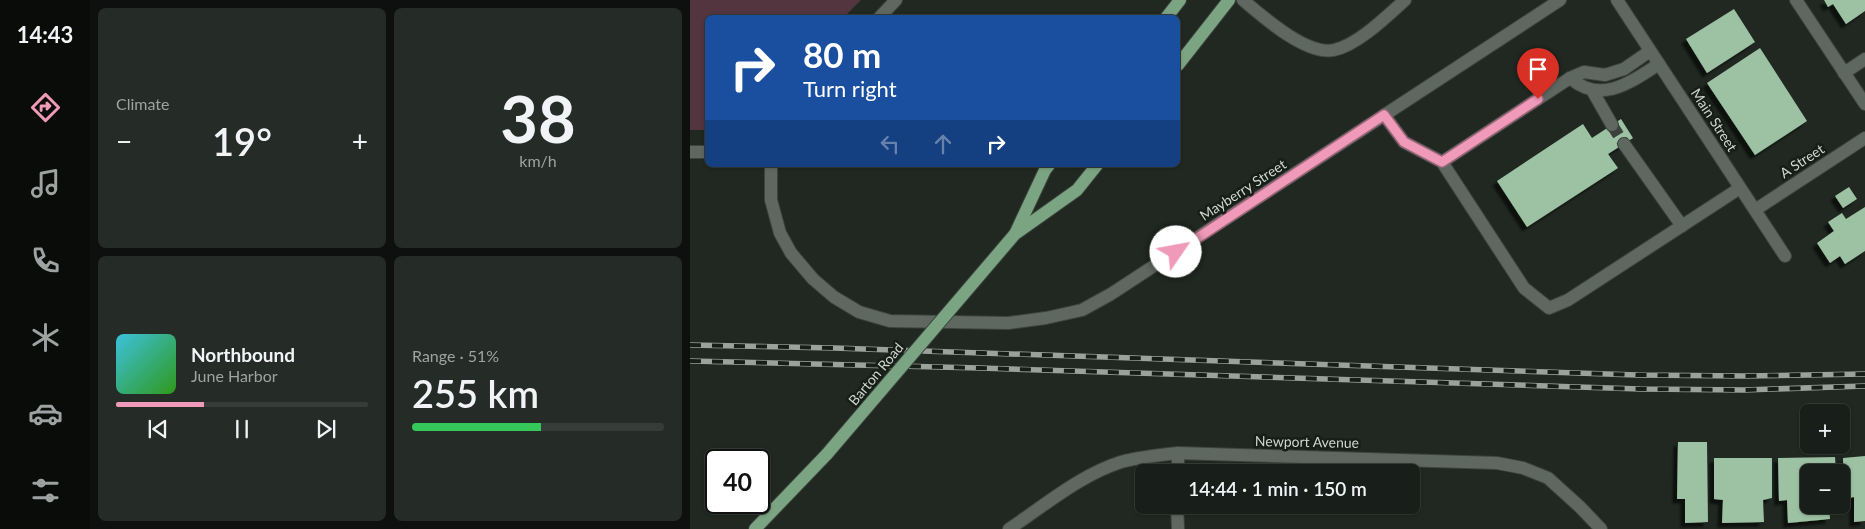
<!DOCTYPE html>
<meta charset="utf-8">
<style>
body{margin:0;font-family:Lato,sans-serif;background:#252b26;color:#f1f3f6;height:100vh;display:flex;flex-direction:column;font-size:19px;white-space:nowrap}
*{box-sizing:border-box;margin:0}
p{font-size:16px;color:#9fa2a2}
.icon{flex:none;width:28px;height:28px;fill:none;stroke:currentColor;stroke-width:2;stroke-linecap:round;stroke-linejoin:round}
.map{position:relative;flex:1;overflow:hidden}
.sheet{display:flex;flex-direction:column;gap:8px;padding:8px;background:#0d100e;width:600px}
.sheet>*{flex:none}
.hud{position:absolute;left:15px;top:15px;width:475px;height:152px;border-radius:8px;box-shadow:0 1px 4px #0004,0 0 0 1px #363c38;background:#1a4fa0;color:#fff;overflow:hidden}
.tools{position:absolute;left:1110px;top:404px;display:grid;gap:10px}
.tools a{display:grid;place-items:center;width:50px;height:50px;border-radius:8px;background:#181e19;box-shadow:0 1px 4px #0004,0 0 0 1px #363c38;font-size:25px}
.speed{position:absolute;left:15px;top:449px;display:flex;gap:10px;font-size:25px;font-weight:700;text-align:center}
.speed>*{display:grid;place-content:center;width:65px;height:65px;border-radius:50%;background:#181e19;box-shadow:0 1px 4px #0004,0 0 0 1px #363c38;line-height:1}
.speed .limit{border:2px solid #111;border-radius:8px;background:#fff;color:#111}
.pin{position:absolute;display:grid;place-items:center;width:42px;height:42px;color:#fff;margin:-51px -21px;border-radius:50% 50% 50% 0;rotate:-45deg;box-shadow:0 0 5px #0007}
.pin .icon{rotate:45deg}
.me{position:absolute;width:55px;margin:-28px;rotate:57deg;stroke-linejoin:round;filter:drop-shadow(0 0 4px #0008)}
.turn{display:flex;align-items:center;gap:18px;height:105px;padding:0 15px;font-size:22px}
.turn .icon{width:65px;height:65px;stroke-width:2.5}
.turn b{display:block;font-size:35px;line-height:42px}
.lanes{display:flex;align-items:center;height:48px;padding:0 15px;background:#0003;justify-content:center;gap:25px;direction:ltr}
.lanes .off{opacity:.35}
.big{font-size:38px;font-weight:600;line-height:1.1}
.sheet .tile{flex:1;display:flex;flex-direction:column;justify-content:center;gap:8px;min-width:0;padding:0 18px;border-radius:8px;background:#252b26}
.sheet .dial{align-items:center;gap:0}
.dial b{font-size:65px;line-height:1}
.song{display:flex;align-items:center;gap:15px}
.cover{width:60px;height:60px;border-radius:8px;background:linear-gradient(135deg,hsl(190 70% 55%),hsl(110 70% 35%))}
.played{height:5px;border-radius:2px;background:linear-gradient(90deg,#ef9ab8 35%,#363c38 35%)}
.keys{display:flex;justify-content:space-around;direction:ltr}
.heat{display:flex;justify-content:space-between;align-items:center;font-size:28px;direction:ltr}
.charge{height:8px;border-radius:4px;background:linear-gradient(90deg,#34c759 51%,#363c38 0)}
.sheet .tiles{flex:1;display:grid;gap:8px;grid-template-columns:repeat(2,1fr)}
.trip{position:absolute;left:445px;top:464px;width:285px;height:50px;border-radius:8px;background:#181e19;box-shadow:0 1px 4px #0004,0 0 0 1px #363c38;font-weight:600;line-height:50px;text-align:center}
main{display:flex;flex:1;min-height:0}
.tabs{display:flex;flex-direction:column;width:90px;justify-content:space-around;align-items:center;background:#0a0c0a;color:#9fa2a2}
.tabs .icon{width:35px;height:35px}
.tabs .current{color:#ef9ab8}
.tabs b{font-size:22px;color:#f1f3f6}
.map>svg:first-child{display:block}
.park{fill:#53353f}
.building{fill:#9dc1a3;filter:url(#shadow)}
.lines{fill:none;stroke-linecap:round;stroke-linejoin:round}
.minor-tunnel{stroke:#3a423b;stroke-width:12;stroke-dasharray:12 6;stroke-linecap:butt}
.minor-casing{stroke:#3d443e;stroke-width:14}
.major-casing{stroke:#3d443e;stroke-width:14}
.minor{stroke:#5f6860;stroke-width:12}
.major{stroke:#7ba582;stroke-width:12}
.rail-casing{stroke:#9ba19c;stroke-width:5.5}
.rail{stroke:#161e18;stroke-width:4;stroke-dasharray:11;stroke-linecap:butt}
.major-bridge-casing{stroke:#3d443e;stroke-width:14;stroke-linecap:butt}
.major-bridge{stroke:#7ba582;stroke-width:12}
.route-casing{stroke:#9b6478;stroke-width:12}
.route{stroke:#ef9ab8;stroke-width:9}
.labels{text-anchor:middle;stroke-width:5;stroke-linejoin:round;paint-order:stroke}
.street-label{font-size:14px;fill:#d0d6d1;stroke:#161e18}
</style>
<main>
<nav class="tabs">
<b>14:43</b>
<svg class="icon current" aria-label="directions" viewBox="0 0 24 24"><path d="M12 3l9 9-9 9-9-9zM9 14v-3h6M13 9l2 2-2 2"/></svg>
<svg class="icon" aria-label="music" viewBox="0 0 24 24"><path d="M9 18V5l10-2v13"/><circle cx="6" cy="18" r="3"/><circle cx="16" cy="16" r="3"/></svg>
<svg class="icon" aria-label="phone" viewBox="0 0 24 24"><path d="M5 4h4l2 5-3 2q2 4 5 5l2-3 5 2v4C11 20 4 13 5 4z"/></svg>
<svg class="icon" aria-label="climate" viewBox="0 0 24 24"><path d="M12 3v18M4 7l16 10M4 17L20 7"/></svg>
<svg class="icon" aria-label="car" viewBox="0 0 24 24"><path d="M5 17H2v-5l4-1 3-4h7l3 4 3 1v5h-3M9 17h6M6 11h13"/><circle cx="7" cy="17" r="2"/><circle cx="17" cy="17" r="2"/></svg>
<svg class="icon" aria-label="filters" viewBox="0 0 24 24"><path d="M4 7h16M4 17h16"/><circle cx="9" cy="7" r="2"/><circle cx="15" cy="17" r="2"/></svg>
</nav>
<section class="sheet">
<div class="tiles">
<div class="tile"><p>Climate</p>
<div class="heat"><a>−</a><b class="big">19°</b><a>+</a></div>
</div>
<div class="tile dial"><b>38</b><p>km/h</p></div>
<div class="tile">
<div class="song"><i class="cover"></i><div><b>Northbound</b><p>June Harbor</p></div></div>
<div class="played"></div>
<div class="keys"><svg class="icon" aria-label="previous" viewBox="0 0 24 24"><path d="M18 5L8 12l10 7zM5 5v14"/></svg><svg class="icon" aria-label="pause" viewBox="0 0 24 24"><path d="M8 5v14M16 5v14"/></svg><svg class="icon" aria-label="next" viewBox="0 0 24 24"><path d="M6 5l10 7-10 7zM19 5v14"/></svg></div>
</div>
<div class="tile"><p>Range · 51%</p><b class="big">255 km</b><div class="charge"></div></div>
</div>
</section>
<div class="map">
<svg width="1175" height="529" viewBox="0 0 1175 529">
<defs>
<filter id="shadow"><feDropShadow dx="-4.5" dy="4.5" stdDeviation="1" flood-color="#0009"/></filter>
</defs>
<rect width="100%" height="100%" fill="#202821"/>
<polygon class="park" points="0,0 171,0 154,17 18,18 17,130 0,130"/>
<g class="building">
<polygon points="1134,0 1175,0 1175,11 1156,24 1143,4 1138,7"/>
<polygon points="1044,9 1065,42 1017,73 996,39"/>
<polygon points="1070,48 1117,121 1065,155 1017,83"/>
<polygon points="931,119 943,138 918,154 928,168 837,227 807,181 893,124 902,138"/>
<polygon points="1159,187 1167,199 1153,208 1145,196"/>
<polygon points="1175,207 1175,251 1155,264 1150,256 1140,263 1127,243 1144,231 1138,222 1152,213 1156,219"/>
<polygon points="988,442 1017,442 1018,522 995,523 995,499 987,499"/>
<polygon points="1175,456 1175,521 1164,522 1164,497 1154,499 1153,458"/>
<polygon points="1145,457 1146,472 1119,472 1119,505 1139,505 1140,519 1098,523 1097,500 1089,501 1088,458"/>
<polygon points="1024,458 1082,458 1082,498 1073,500 1074,522 1032,523 1033,500 1024,499"/>
</g>
<g class="lines">
<polyline class="minor-tunnel" points="922,125 934,144"/>
<defs>
<g id="minor">
<path d="M553 0C573 17 617 56 644 50 668 45 697 16 715 0"/>
<polyline points="927,0 1095,256"/>
<polyline points="1106,0 1175,104"/>
<polyline points="189,18 206,0"/>
<polyline points="1154,73 1175,59"/>
<path d="M880 78C911 105 941 82 969 64"/>
<polyline points="902,90 922,125"/>
<polyline points="694,115 714,142 752,162 834,288 859,308 878,300 1050,188"/>
<polyline points="934,144 992,226"/>
<polyline points="0,152 18,152"/>
<polyline points="752,162 880,78 894,72 915,75 934,69 960,51"/>
<polyline points="81,165 81,200 90,233 101,253 123,279 144,297 169,312 200,321 318,323 356,318 392,310 421,294 870,0"/>
<polyline points="1065,210 1175,138"/>
<polyline points="488,472 488,453"/>
<polyline points="487,505 488,529"/>
<path d="M319 529C354 506 390 475 431 462 450 457 468 455 488 453L807 463 833 468 858 478 890 507 911 529"/>
</g>
<g id="major">
<polyline points="476,18 490,0"/>
<polyline points="488,65 539,0"/>
<polyline points="326,232 355,170 359,165"/>
<polyline points="325,234 387,190 407,165"/>
<polyline points="65,529 137,454"/>
</g>
</defs>
<use href="#minor" class="minor-casing"/>
<use href="#major" class="major-casing"/>
<use href="#minor" class="minor"/>
<use href="#major" class="major"/>
<defs>
<g id="rail">
<polyline points="0,345 144,348 947,375 1054,376 1175,374"/>
<polyline points="0,361 290,368 950,389 1054,390 1175,386"/>
</g>
</defs>
<use href="#rail" class="rail-casing"/>
<use href="#rail" class="rail"/>
<defs>
<polyline id="major-bridge" points="137,454 325,234"/>
</defs>
<use href="#major-bridge" class="major-bridge-casing"/>
<use href="#major-bridge" class="major-bridge"/>
</g>
<g class="lines">
<defs>
<polyline id="route" points="486,252 694,115 714,142 752,162 848,99"/>
</defs>
<use href="#route" class="route-casing"/>
<use href="#route" class="route"/>
</g>
<g class="labels">
<g class="street-label">
<text transform="translate(1024 120) rotate(57)" y="5">Main Street</text>
<text transform="translate(1112 161) rotate(-33)" y="5">A Street</text>
<text transform="translate(553 190) rotate(-33)" y="5">Mayberry Street</text>
<text transform="translate(186 374) rotate(-50)" y="5">Barton Road</text>
<text transform="translate(617 442) rotate(1)" y="5">Newport Avenue</text>
</g>
</g>
</svg>
<div class="tools">
<a>+</a>
<a>−</a>
</div>
<div class="speed"><div class="limit">40</div></div>
<div class="pin" style="left:848px;top:99px;background:#d93025"><svg class="icon" aria-label="arrive" viewBox="0 0 24 24"><path d="M6 21V4h12l-3 4 3 4H6"/></svg></div>
<svg class="me" style="left:486px;top:252px" viewBox="-20 -20 40 40"><circle r="19" fill="#fff"/><path d="M0-13L10 11 0 6-10 11z" fill="#ef9ab8"/></svg>
<div class="trip">14:44 · 1 min · 150 m</div>
<div class="hud">
<div class="turn"><svg class="icon" aria-label="right" viewBox="0 0 24 24"><path d="M7 20v-9h11M14 6l5 5-5 5"/></svg><div><b>80 m</b>Turn right</div></div>
<div class="lanes"><svg class="icon off" aria-label="left" viewBox="0 0 24 24"><path d="M17 20v-9H6M10 6l-5 5 5 5"/></svg><svg class="icon off" aria-label="ahead" viewBox="0 0 24 24"><path d="M12 20V5M6 11l6-6 6 6"/></svg><svg class="icon" aria-label="right" viewBox="0 0 24 24"><path d="M7 20v-9h11M14 6l5 5-5 5"/></svg></div>
</div>
</div>
</main>
